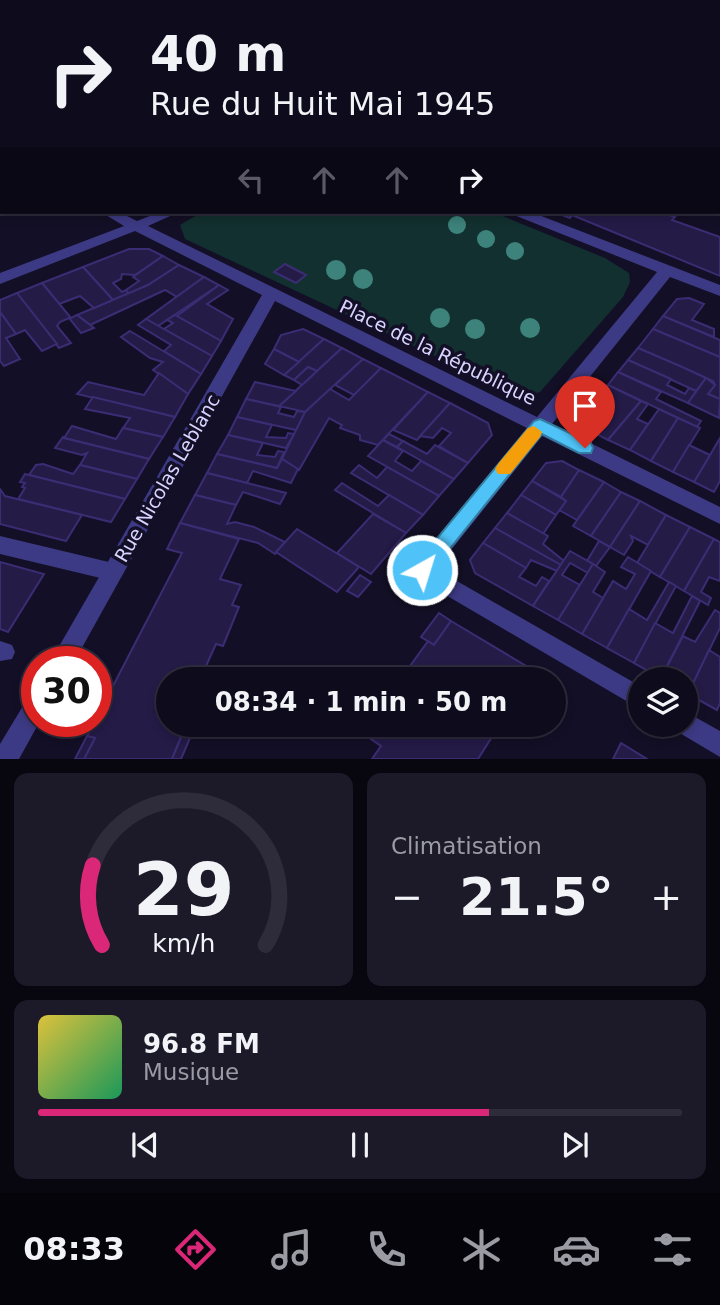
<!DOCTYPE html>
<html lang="fr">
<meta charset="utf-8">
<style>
body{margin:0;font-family:"DejaVu Sans",sans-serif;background:#1c1929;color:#f1f3f6;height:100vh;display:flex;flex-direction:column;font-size:26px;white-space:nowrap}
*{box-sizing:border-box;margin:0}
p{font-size:23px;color:#9b9ba3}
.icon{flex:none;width:38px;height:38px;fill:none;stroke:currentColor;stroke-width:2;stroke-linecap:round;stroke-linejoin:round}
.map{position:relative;height:759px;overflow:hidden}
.details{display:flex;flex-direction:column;gap:14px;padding:14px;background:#08060f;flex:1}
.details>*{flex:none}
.top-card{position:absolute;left:0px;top:0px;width:721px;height:214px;box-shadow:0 4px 10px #0003,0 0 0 2px #2e2b3b;background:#0e0b1c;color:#f1f3f6;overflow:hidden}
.tools{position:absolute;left:628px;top:667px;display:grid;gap:14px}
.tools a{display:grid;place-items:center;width:70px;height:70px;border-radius:50%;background:#0e0b1c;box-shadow:0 4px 10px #0003,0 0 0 2px #2e2b3b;font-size:35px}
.speed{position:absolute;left:21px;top:646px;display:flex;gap:14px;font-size:35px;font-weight:700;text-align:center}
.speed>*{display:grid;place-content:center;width:91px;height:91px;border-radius:50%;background:#0e0b1c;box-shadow:0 4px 10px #0003,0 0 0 2px #2e2b3b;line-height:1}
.speed .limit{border:10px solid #d22;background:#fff;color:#111}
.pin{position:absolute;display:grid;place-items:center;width:60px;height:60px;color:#fff;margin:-72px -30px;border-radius:50% 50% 50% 0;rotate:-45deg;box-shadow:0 0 7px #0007}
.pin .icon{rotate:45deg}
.me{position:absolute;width:77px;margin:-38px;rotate:39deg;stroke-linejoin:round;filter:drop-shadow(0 0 5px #0008)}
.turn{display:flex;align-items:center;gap:24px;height:147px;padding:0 35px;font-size:32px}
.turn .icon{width:91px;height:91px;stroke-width:2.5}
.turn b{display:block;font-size:49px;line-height:60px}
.lanes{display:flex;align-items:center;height:66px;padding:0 35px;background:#0003;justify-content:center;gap:35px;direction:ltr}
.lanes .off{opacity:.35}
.big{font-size:52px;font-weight:600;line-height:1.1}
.details .tile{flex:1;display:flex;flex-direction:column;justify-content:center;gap:10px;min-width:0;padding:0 24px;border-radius:14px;background:#1c1929}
.details .dial{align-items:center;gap:0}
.dial svg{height:182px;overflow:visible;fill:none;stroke:#2e2b3b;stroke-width:7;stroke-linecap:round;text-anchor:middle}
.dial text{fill:#f1f3f6;stroke:none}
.song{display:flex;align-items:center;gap:21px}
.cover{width:84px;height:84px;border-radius:10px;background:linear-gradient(135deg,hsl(50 70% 55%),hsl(150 70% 35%))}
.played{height:7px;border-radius:4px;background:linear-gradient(90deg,#db2777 70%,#2e2b3b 70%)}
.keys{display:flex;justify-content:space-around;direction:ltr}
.heat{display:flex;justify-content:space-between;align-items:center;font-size:38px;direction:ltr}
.details .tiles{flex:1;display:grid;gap:14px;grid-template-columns:1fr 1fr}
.tile:last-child{grid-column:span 2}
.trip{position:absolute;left:156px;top:667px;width:410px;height:70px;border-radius:35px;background:#0e0b1c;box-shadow:0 4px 10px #0003,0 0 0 2px #2e2b3b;font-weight:600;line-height:70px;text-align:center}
.tabs{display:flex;height:112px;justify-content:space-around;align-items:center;background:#06040b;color:#9b9ba3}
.tabs .icon{width:49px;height:49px}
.tabs .active{color:#db2777}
.tabs b{font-size:32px;color:#f1f3f6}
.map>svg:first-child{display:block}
.green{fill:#12302f}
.building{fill:#241b47;stroke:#3b2d73;stroke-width:2}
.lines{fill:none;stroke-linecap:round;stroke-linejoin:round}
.service{fill:#3d3a85;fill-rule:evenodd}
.minor{fill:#3d3a85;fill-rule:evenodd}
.tree{fill:#3d827b}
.route{fill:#4fc3f7;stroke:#337fa1;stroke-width:2}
.slow{fill:#f59e0b}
.labels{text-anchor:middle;stroke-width:7;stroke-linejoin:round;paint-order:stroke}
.street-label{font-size:19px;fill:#d9d4ff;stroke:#130f26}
</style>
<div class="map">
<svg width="720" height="759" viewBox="0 0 720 759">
<rect width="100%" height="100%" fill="#130f26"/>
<polygon class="green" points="202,212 493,212 605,258 629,273 630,282 623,297 540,392 522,397 185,239 180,225"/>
<g class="building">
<polygon points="0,48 2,50 0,117"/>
<polygon points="554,212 661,212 675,217 672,220 720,237 720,276 572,215 570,218"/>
<polygon points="129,249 149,249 163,256 135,275 122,274 121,279 113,283 122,292 126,290 129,294 113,300 83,267"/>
<polygon points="163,256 179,265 148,285 129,294 126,290 139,281 133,277"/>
<polygon points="285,264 306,275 296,283 274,272"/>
<polygon points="179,265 204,277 177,297 165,290 90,325 77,315 148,285"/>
<polygon points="83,267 113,300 94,308 80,296 59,304 42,283"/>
<polygon points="204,277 219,285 158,326 146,319"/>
<polygon points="42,283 71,318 77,315 94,328 81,333 69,318 60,322 57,326 71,343 59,348 17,293"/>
<polygon points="219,285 228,290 207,304 233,319 221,341 177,316"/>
<polygon points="17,293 57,344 42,351 25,330 16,334 0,312 0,300"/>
<polygon points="689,298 704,304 692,320 714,329 714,337 663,316 677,299"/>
<polygon points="0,312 16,334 6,338 20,359 4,366 0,361"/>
<polygon points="175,315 221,341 212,356 164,329 173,323 167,320"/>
<polygon points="663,316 720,340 720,357 653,329"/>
<polygon points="146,319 212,356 201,374 164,351 171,345 138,325"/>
<polygon points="303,329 324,339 299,362 274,349 281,335"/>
<polygon points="653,329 720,357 720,399 708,394 715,385 713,381 638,348"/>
<polygon points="130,331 201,374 188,394 153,370 163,362 150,358 121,337"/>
<polygon points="324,339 342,348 317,371 308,367 294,380 284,375"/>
<polygon points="342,348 363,359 305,412 279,406"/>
<polygon points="638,348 680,366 706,378 696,391 628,360"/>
<polygon points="274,349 299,362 284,375 265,364"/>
<polygon points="363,359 381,368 354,395 335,385"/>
<polygon points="628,360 671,379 667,385 685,394 689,388 696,391 688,403 618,372"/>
<polygon points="308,367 317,371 302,385 294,380"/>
<polygon points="381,368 428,392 378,445 360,440 360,435 340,428 342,425 329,418 299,470 282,459 304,413 330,389 349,400"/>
<polygon points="618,372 661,392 656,399 701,421 697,427 608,385"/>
<polygon points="159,373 188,394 175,417 77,394 88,382 144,395"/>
<polygon points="706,378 715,385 708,394 720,399 719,418 688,403"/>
<polygon points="255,382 296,391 279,406 246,399"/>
<polygon points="608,385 641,401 608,440 587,429 582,418"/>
<polygon points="428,392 450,403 417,440 393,430"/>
<polygon points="93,397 175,417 163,437 123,428 130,418 85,409"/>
<polygon points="246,399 281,407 278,413 294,417 297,411 305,412 296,430 237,417"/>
<polygon points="641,401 648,404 637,419 648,424 630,450 608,440"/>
<polygon points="450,403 488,423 492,435 468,463 439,446 451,433 442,428 433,438 420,436"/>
<polygon points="659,409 678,418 651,461 630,450"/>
<polygon points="237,417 272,425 266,437 286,438 288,433 294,434 286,448 228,435"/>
<polygon points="678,418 700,428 673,472 651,461"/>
<polygon points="72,426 116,439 123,428 163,437 149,459 64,438"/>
<polygon points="389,434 403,441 397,447 383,440"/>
<polygon points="228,435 263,443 257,455 275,457 278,451 284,452 277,468 217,454"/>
<polygon points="63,437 64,438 149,459 137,479 80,465 87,453 82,455 55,448"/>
<polygon points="720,438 720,481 714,492 694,482"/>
<polygon points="383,440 403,451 395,461 412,471 421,461 454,479 439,496 368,456"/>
<polygon points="403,441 427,454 435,445 468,463 454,479 397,447"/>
<polygon points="689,445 710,455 694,482 673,472"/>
<polygon points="217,454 277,468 282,459 298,469 291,483 253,471 247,483 207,473"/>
<polygon points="562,461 579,470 561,497 532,481 546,463"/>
<polygon points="43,464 73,474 80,465 137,479 125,499 29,475 36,465"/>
<polygon points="359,465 377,478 387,467 439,496 423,515 351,473"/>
<polygon points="579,470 604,482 577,520 559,510 566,501 561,497"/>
<polygon points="207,473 247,483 286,493 280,504 243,492 236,505 195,495"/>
<polygon points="25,474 125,499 111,522 18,499 25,488 22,487 25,483 20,482"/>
<polygon points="532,481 566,501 556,515 521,495"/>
<polygon points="604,482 621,492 591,536 573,526"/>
<polygon points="342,483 378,506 389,495 423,515 406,533 335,490"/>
<polygon points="0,489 5,496 82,515 66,541 0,524"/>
<polygon points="621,492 640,501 610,547 591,536"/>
<polygon points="195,495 236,505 227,524 235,522 254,527 285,542 275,554 258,543 180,523"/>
<polygon points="521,495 556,515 543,534 507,513"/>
<polygon points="640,501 666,515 648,545 631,536 633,541 624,555 610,547"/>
<polygon points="507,513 548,536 543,544 564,561 561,565 495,528"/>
<polygon points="373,514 406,533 371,574 337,553"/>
<polygon points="666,515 690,527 660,577 637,563"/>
<polygon points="180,523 239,539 220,579 241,585 232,605 239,607 223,646 216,644 206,666 212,668 208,679 168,679 168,724 179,724 176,732 182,735 172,759 84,759 95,738 87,736 182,553 167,549"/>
<polygon points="690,527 714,539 684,591 660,577"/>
<polygon points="495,528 561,565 557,571 531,560 526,568 483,543"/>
<polygon points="297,529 359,567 337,592 276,552"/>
<polygon points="714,539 720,542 720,581 709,577 701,592 711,598 708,605 684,591"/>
<polygon points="599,541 610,547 596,566 587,561"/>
<polygon points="483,543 526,568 519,577 536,586 542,577 549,581 533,606 475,573 470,560"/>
<polygon points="570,551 593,564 588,573 570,563 562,575 580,585 558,620 533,606"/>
<polygon points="628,557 651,571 607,648 582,634 613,581 626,589 635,574 621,567"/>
<polygon points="0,562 44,574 8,632 0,629"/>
<polygon points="593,564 605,572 593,592 603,598 582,634 558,620"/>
<polygon points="360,575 371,582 358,597 347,591"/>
<polygon points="669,582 676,586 634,663 607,648 629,609 647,620"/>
<polygon points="692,596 700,601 661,678 634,663 655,623 673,633"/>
<polygon points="715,610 720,613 720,628 688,694 686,679 661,678 683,636 695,642"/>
<polygon points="439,613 451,621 434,645 421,637"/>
<polygon points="451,621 533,670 527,679 409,679 411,677 405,673 428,641 434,645"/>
<polygon points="709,650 720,657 720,703 717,710 688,694"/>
<polygon points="398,669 411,677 409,679 391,679"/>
<polygon points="179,724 196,724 181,759 172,759 182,735 176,732"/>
<polygon points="367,724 491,724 497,729 478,759 372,759 381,746 362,733"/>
<polygon points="87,736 95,738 84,759 75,759"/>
<polygon points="621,743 647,759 613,759"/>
</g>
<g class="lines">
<g class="service">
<polygon points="0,536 113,563 120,566 124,572 120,578 113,581 0,554"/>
<polygon points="0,641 12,645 15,652 12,659 0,661"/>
</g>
<g class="minor">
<polygon points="57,0 70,0 56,2"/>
<polygon points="713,0 720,0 720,4 719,2 712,2"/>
<polygon points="0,24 2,24 0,31"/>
<rect x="719" y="122" width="1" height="8"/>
<polygon points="0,153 2,153 2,162 0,161"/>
<polygon points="101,212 119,212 137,221 160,212 179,212 148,226 537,417 657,272 514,215 512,212 531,212 720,285 720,296 670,277 552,424 720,507 720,524 542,436 436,569 640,686 640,709 415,577 411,571 527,428 275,301 74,662 50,662 262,295 135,231 0,284 0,273 124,226"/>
<polygon points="37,693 37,721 40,721 19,759 0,759 0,744 29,696"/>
<polygon points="686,712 720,731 720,757 678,732 674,724 686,724"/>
</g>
</g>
<g class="tree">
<circle cx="457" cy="225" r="9"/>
<circle cx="486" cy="239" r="9"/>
<circle cx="515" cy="251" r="9"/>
<circle cx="336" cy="270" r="10"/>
<circle cx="363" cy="279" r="10"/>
<circle cx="440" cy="318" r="10"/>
<circle cx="530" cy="328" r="10"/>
<circle cx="475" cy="329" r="10"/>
</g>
<polygon class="route" points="540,419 591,443 593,448 591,453 579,453 542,434 428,576 415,576 412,570 415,565 534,421"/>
<polygon class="slow" points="534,426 542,432 540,437 510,474 498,474 495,469 498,464 528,428"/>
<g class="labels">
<g class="street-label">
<text transform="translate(438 352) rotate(26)" y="7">Place de la République</text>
<text transform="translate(167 478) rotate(-60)" y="7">Rue Nicolas Leblanc</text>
</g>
</g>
</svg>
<div class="tools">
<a><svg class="icon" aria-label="layers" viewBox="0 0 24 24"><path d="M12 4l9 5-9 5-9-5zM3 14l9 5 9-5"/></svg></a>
</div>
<div class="speed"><div class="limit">30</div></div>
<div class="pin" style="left:585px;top:448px;background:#d93025"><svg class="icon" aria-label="arrive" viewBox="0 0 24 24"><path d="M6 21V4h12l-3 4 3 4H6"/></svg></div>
<svg class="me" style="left:422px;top:570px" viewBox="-20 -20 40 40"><circle r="17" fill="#4fc3f7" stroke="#fff" stroke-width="3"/><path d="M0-11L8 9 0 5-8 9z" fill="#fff"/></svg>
<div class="trip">08:34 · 1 min · 50 m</div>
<div class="top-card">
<div class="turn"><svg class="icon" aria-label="right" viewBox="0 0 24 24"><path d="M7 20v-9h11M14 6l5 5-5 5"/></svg><div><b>40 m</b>Rue du Huit Mai 1945</div></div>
<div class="lanes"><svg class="icon off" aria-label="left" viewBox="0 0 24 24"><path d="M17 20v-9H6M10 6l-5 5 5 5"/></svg><svg class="icon off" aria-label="ahead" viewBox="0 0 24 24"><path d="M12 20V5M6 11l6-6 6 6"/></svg><svg class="icon off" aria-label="ahead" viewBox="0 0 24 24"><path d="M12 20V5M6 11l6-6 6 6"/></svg><svg class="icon" aria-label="right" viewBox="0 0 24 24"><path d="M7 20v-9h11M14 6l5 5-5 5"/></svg></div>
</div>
</div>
<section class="details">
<div class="tiles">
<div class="tile dial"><svg viewBox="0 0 100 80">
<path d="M14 69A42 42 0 1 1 86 69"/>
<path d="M14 69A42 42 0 0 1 10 34" stroke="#db2777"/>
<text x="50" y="56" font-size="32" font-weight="700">29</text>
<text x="50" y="72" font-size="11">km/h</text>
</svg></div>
<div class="tile"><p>Climatisation</p>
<div class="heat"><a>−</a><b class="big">21.5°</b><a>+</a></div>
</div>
<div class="tile">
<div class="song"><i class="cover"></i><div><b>96.8 FM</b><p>Musique</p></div></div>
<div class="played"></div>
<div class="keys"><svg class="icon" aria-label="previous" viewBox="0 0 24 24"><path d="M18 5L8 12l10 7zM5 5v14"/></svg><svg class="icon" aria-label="pause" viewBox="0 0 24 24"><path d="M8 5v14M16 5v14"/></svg><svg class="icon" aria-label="next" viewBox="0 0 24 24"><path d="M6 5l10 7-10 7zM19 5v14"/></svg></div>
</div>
</div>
</section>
<nav class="tabs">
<b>08:33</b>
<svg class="icon active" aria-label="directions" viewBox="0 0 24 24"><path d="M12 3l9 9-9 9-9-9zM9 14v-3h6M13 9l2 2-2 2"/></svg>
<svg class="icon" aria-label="music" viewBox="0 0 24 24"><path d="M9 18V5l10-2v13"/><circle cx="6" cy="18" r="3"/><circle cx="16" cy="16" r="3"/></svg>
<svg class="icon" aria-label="phone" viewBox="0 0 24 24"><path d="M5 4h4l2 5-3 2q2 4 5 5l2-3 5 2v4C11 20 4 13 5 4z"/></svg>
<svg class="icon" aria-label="climate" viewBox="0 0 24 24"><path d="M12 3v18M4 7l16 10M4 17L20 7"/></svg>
<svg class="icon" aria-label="car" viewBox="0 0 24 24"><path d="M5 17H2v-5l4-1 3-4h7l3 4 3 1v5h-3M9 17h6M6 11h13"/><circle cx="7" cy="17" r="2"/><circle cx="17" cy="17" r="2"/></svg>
<svg class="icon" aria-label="filters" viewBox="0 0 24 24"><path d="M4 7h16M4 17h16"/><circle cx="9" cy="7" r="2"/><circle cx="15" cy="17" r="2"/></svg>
</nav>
